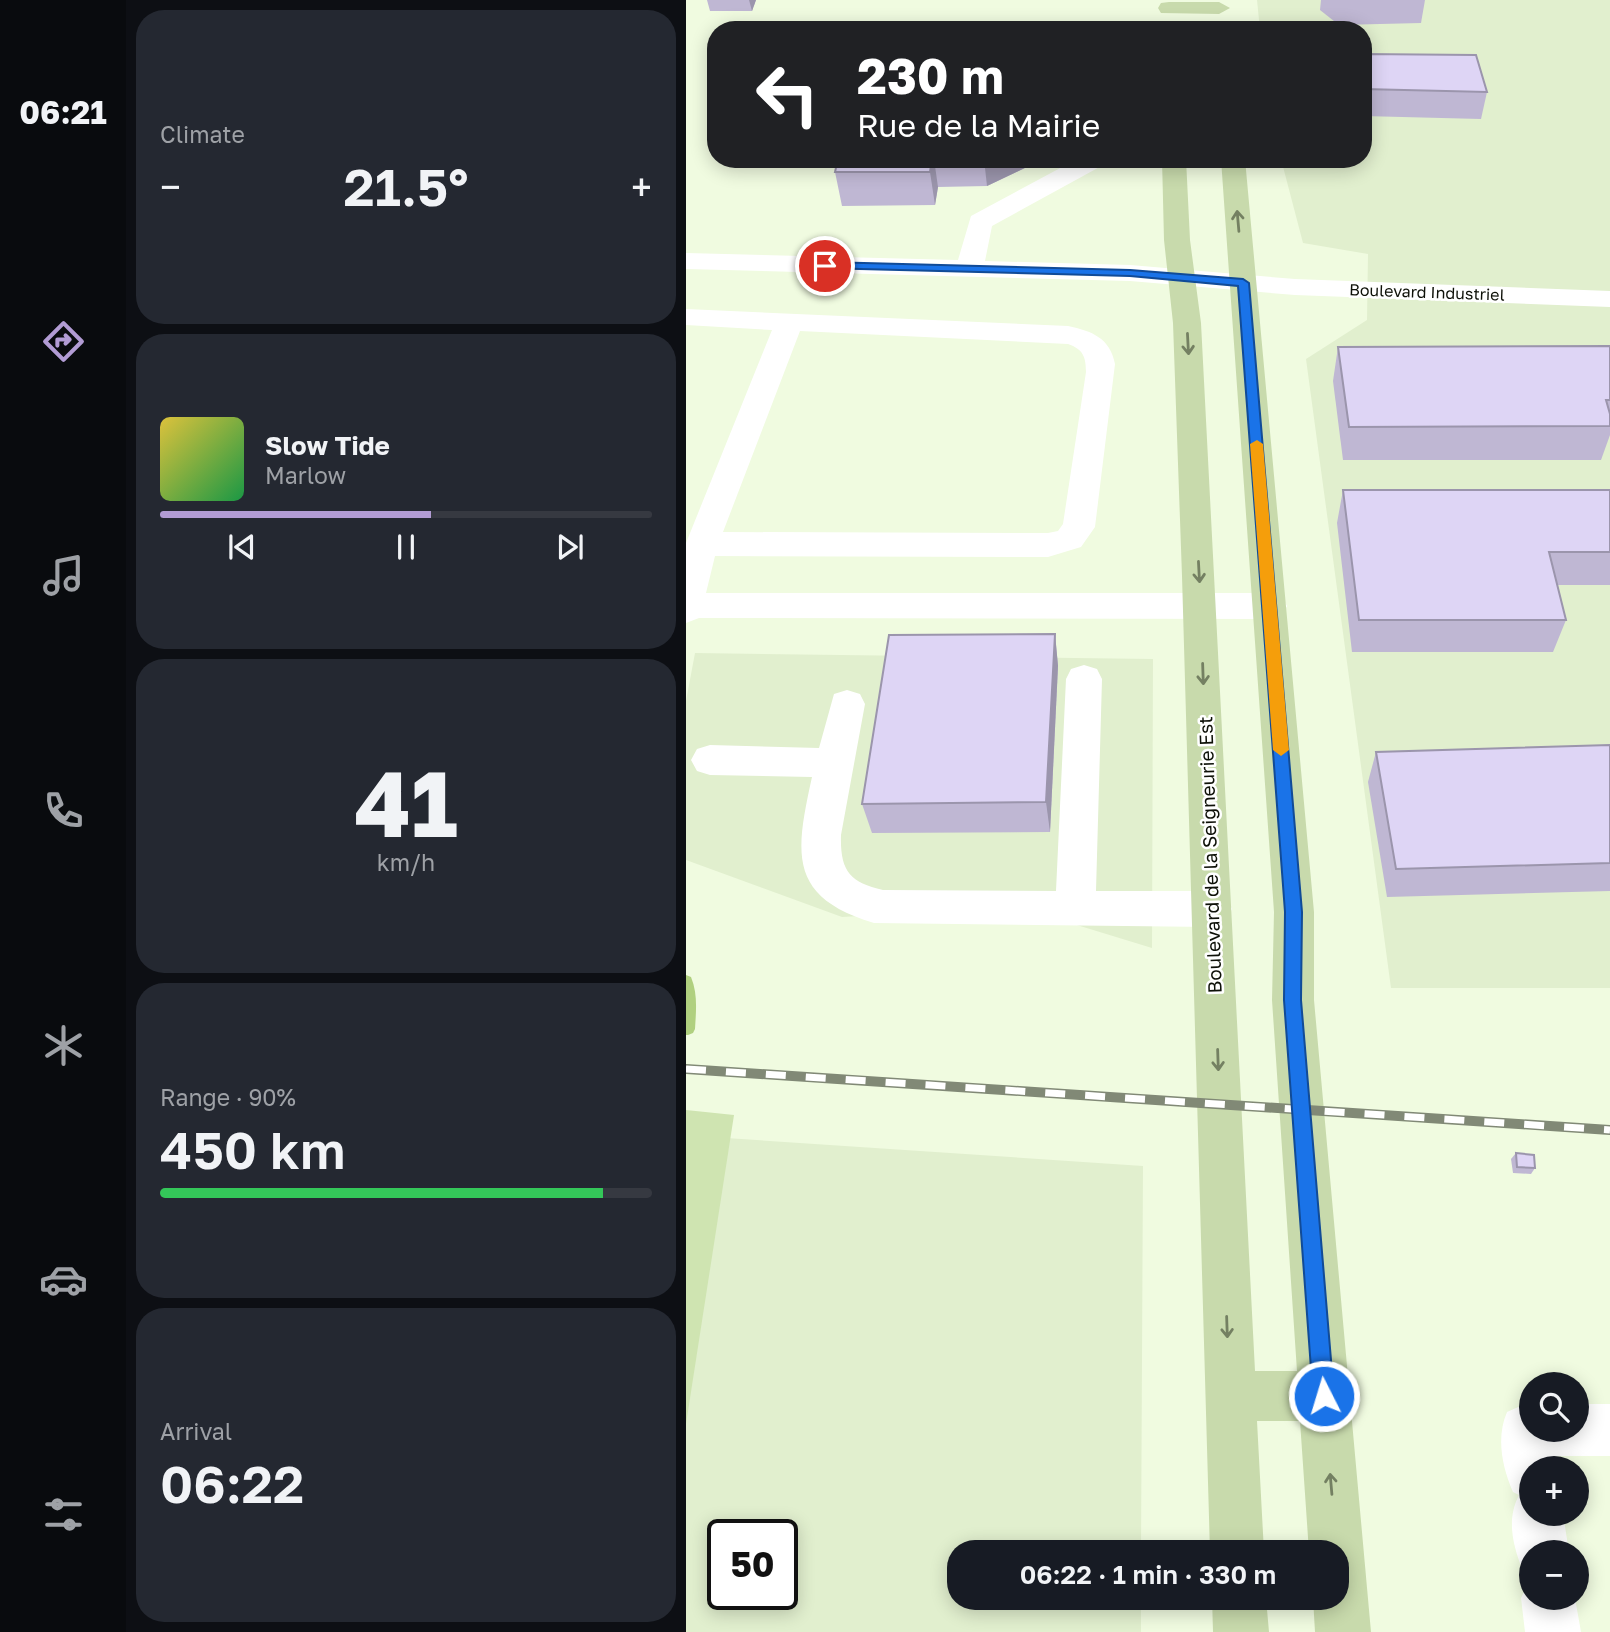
<!DOCTYPE html>
<meta charset="utf-8">
<style>
body{margin:0;font-family:"Golos Text",sans-serif;background:#242831;color:#f1f3f6;height:100vh;display:flex;flex-direction:column;font-size:26px;white-space:nowrap}
*{box-sizing:border-box;margin:0}
p{font-size:23px;color:#9ea1a6}
.icon{flex:none;width:38px;height:38px;fill:none;stroke:currentColor;stroke-width:2;stroke-linecap:round;stroke-linejoin:round}
.map{position:relative;flex:1;overflow:hidden}
.panel{display:flex;flex-direction:column;gap:10px;padding:10px;background:#0d0f14;width:560px}
.panel>*{flex:none}
.guide{position:absolute;left:21px;top:21px;width:665px;height:147px;border-radius:28px;box-shadow:0 4px 18px #0003;background:#202124;color:#fff;overflow:hidden}
.buttons{position:absolute;left:833px;top:1372px;display:grid;gap:14px}
.buttons a{display:grid;place-items:center;width:70px;height:70px;border-radius:50%;background:#171b24;box-shadow:0 4px 18px #0003;font-size:35px}
.speed{position:absolute;left:21px;top:1519px;display:flex;gap:14px;font-size:35px;font-weight:700;text-align:center}
.speed>*{display:grid;place-content:center;width:91px;height:91px;border-radius:50%;background:#171b24;box-shadow:0 4px 18px #0003;line-height:1}
.speed .limit{border:4px solid #111;border-radius:10px;background:#fff;color:#111}
.pin{position:absolute;display:grid;place-items:center;width:60px;height:60px;color:#fff;margin:-30px;border:4px solid #fff;border-radius:50%;box-shadow:0 2px 7px #0007}
.me{position:absolute;width:77px;margin:-38px;rotate:355deg;stroke-linejoin:round;filter:drop-shadow(0 0 5px #0008)}
.turn{display:flex;align-items:center;gap:24px;height:147px;padding:0 35px;font-size:32px}
.turn .icon{width:91px;height:91px;stroke-width:2.5}
.turn b{display:block;font-size:49px;line-height:60px}
.big{font-size:52px;font-weight:600;line-height:1.1}
.panel .tile{flex:1;display:flex;flex-direction:column;justify-content:center;gap:10px;min-width:0;padding:0 24px;border-radius:28px;background:#242831}
.panel .dial{align-items:center;gap:0}
.dial b{font-size:91px;line-height:1}
.song{display:flex;align-items:center;gap:21px}
.cover{width:84px;height:84px;border-radius:10px;background:linear-gradient(135deg,hsl(50 70% 55%),hsl(140 70% 35%))}
.played{height:7px;border-radius:4px;background:linear-gradient(90deg,#b29cd4 55%,#363941 55%)}
.keys{display:flex;justify-content:space-around;direction:ltr}
.heat{display:flex;justify-content:space-between;align-items:center;font-size:38px;direction:ltr}
.charge{height:10px;border-radius:5px;background:linear-gradient(90deg,#34c759 90%,#363941 0)}
.trip{position:absolute;left:261px;top:1540px;width:402px;height:70px;border-radius:28px;background:#171b24;box-shadow:0 4px 18px #0003;font-weight:600;line-height:70px;text-align:center}
main{display:flex;flex:1;min-height:0}
.menu{display:flex;flex-direction:column;width:126px;justify-content:space-around;align-items:center;background:#090b0e;color:#9ea1a6}
.menu .icon{width:49px;height:49px}
.menu .current{color:#b29cd4}
.menu b{font-size:32px;color:#f1f3f6}
.map>svg:first-child{display:block}
.built{fill:#e1efce;fill-rule:evenodd}
.green{fill:#cfe4b1}
.lines{fill:none;stroke-linecap:round;stroke-linejoin:round}
.stream{fill:#b0d07f;fill-rule:evenodd}
.minor{fill:#fff;fill-rule:evenodd}
.major{fill:#c8daac;fill-rule:evenodd}
.rail-far1-casing{stroke:#818976;stroke-width:8}
.rail-casing{stroke:#818976;stroke-width:10}
.rail-far1{stroke:#fff;stroke-width:5;stroke-dasharray:16;stroke-linecap:butt}
.rail{stroke:#fff;stroke-width:7;stroke-dasharray:20;stroke-linecap:butt}
.wall{fill:#bfb7d3}
.shaded-wall{fill:#9b95ac}
.building{fill:#ded5f5;stroke:#9b95ac;stroke-width:2}
.oneway{stroke:#748062}
.route{fill:#1a73e8;stroke:#114b97;stroke-width:2}
.slow{fill:#f59e0b}
.labels{text-anchor:middle;stroke-width:5;stroke-linejoin:round;paint-order:stroke}
.far-street-label{font-size:16px;fill:#0e1108;stroke:#fff}
.street-label{font-size:19px;fill:#0e1108;stroke:#fff}
</style>
<main>
<nav class="menu">
<b>06:21</b>
<svg class="icon current" aria-label="directions" viewBox="0 0 24 24"><path d="M12 3l9 9-9 9-9-9zM9 14v-3h6M13 9l2 2-2 2"/></svg>
<svg class="icon" aria-label="music" viewBox="0 0 24 24"><path d="M9 18V5l10-2v13"/><circle cx="6" cy="18" r="3"/><circle cx="16" cy="16" r="3"/></svg>
<svg class="icon" aria-label="phone" viewBox="0 0 24 24"><path d="M5 4h4l2 5-3 2q2 4 5 5l2-3 5 2v4C11 20 4 13 5 4z"/></svg>
<svg class="icon" aria-label="climate" viewBox="0 0 24 24"><path d="M12 3v18M4 7l16 10M4 17L20 7"/></svg>
<svg class="icon" aria-label="car" viewBox="0 0 24 24"><path d="M5 17H2v-5l4-1 3-4h7l3 4 3 1v5h-3M9 17h6M6 11h13"/><circle cx="7" cy="17" r="2"/><circle cx="17" cy="17" r="2"/></svg>
<svg class="icon" aria-label="filters" viewBox="0 0 24 24"><path d="M4 7h16M4 17h16"/><circle cx="9" cy="7" r="2"/><circle cx="15" cy="17" r="2"/></svg>
</nav>
<section class="panel">
<div class="tile"><p>Climate</p>
<div class="heat"><a>−</a><b class="big">21.5°</b><a>+</a></div>
</div>
<div class="tile">
<div class="song"><i class="cover"></i><div><b>Slow Tide</b><p>Marlow</p></div></div>
<div class="played"></div>
<div class="keys"><svg class="icon" aria-label="previous" viewBox="0 0 24 24"><path d="M18 5L8 12l10 7zM5 5v14"/></svg><svg class="icon" aria-label="pause" viewBox="0 0 24 24"><path d="M8 5v14M16 5v14"/></svg><svg class="icon" aria-label="next" viewBox="0 0 24 24"><path d="M6 5l10 7-10 7zM19 5v14"/></svg></div>
</div>
<div class="tile dial"><b>41</b><p>km/h</p></div>
<div class="tile"><p>Range · 90%</p><b class="big">450 km</b><div class="charge"></div></div>
<div class="tile"><p>Arrival</p><b class="big">06:22</b></div>
</section>
<div class="map">
<svg width="924" height="1632" viewBox="0 0 924 1632">
<rect width="100%" height="100%" fill="#f0fbe0"/>
<g class="built">
<polygon points="571,0 924,0 924,988 705,988 620,359 681,320 682,254 617,243 595,159 677,159 677,30 574,30"/>
<polygon points="9,653 467,659 466,948 332,907 156,917 0,860 0,701"/>
<path d="M10 1136 457 1166 455 1552H273V1598H455V1632H0V1181ZM37 1535H96V1594H37Z"/>
</g>
<polygon class="green" points="0,1110 48,1115 0,1424"/>
<g class="lines">
<path class="stream" d="M0 975 5 977C12 994 10 1011 9 1029L7 1033 2 1035H0Z"/>
<g class="minor">
<polygon points="391,159 422,159 419,164 306,226 299,261 444,265 609,279 924,291 924,307 609,295 444,281 0,269 0,253 272,260 285,216"/>
<path d="M0 309 382 326C406 331 424 338 429 364L409 527 395 547 362 557 29 556 20 593H584L596 597 601 606 596 615 584 619 13 618 0 623V543L86 330 0 325ZM114 331 382 344C397 349 400 357 400 372L377 524 372 531 362 533 37 532Z"/>
<path d="M398 665 411 669 416 679 410 891H526L540 897 546 909 540 921 526 927 188 923C102 897 109 854 126 777L24 775 11 771 5 760 11 749 24 745 133 748 148 694 161 690 174 694 179 704 155 835C154 870 163 882 197 890L370 891 380 679 385 669Z"/>
<path d="M839 1404H845V1430H891V1404H924V1456H868L870 1468H845V1514H877L883 1552H845V1574L837 1571C827 1546 820 1520 833 1495L827 1492C816 1466 810 1438 821 1412Z"/>
<polygon points="845,1578 845,1598 889,1598 895,1632 839,1632 835,1598"/>
</g>
<g class="major">
<polygon points="483,2 533,2 544,8 533,14 475,13 472,8 475,3"/>
<polygon points="476,159 500,159 504,240 515,323 569,1371 611,1371 586,1000 588,912 535,159 559,159 628,912 628,1000 685,1632 629,1632 627,1598 651,1598 651,1552 623,1552 614,1421 571,1421 578,1552 524,1552 496,576 487,323 478,240"/>
<polygon points="526,1598 580,1598 583,1632 527,1632"/>
</g>
<defs>
<polyline id="rail-far1" points="0,1069 20,1070"/>
<polyline id="rail" points="0,1069 924,1130"/>
</defs>
<use href="#rail-far1" class="rail-far1-casing"/>
<use href="#rail" class="rail-casing"/>
<use href="#rail-far1" class="rail-far1"/>
<use href="#rail" class="rail"/>
</g>
<g class="wall">
<polygon points="21,0 70,0 66,11 24,11"/>
<polygon points="635,0 739,0 735,23 653,25 634,10"/>
<polygon points="677,54 801,92 795,119 677,116"/>
<polygon points="152,159 345,159 345,165 301,186 252,187 249,205 156,206 149,172"/>
<polygon points="924,346 924,435 915,460 657,460 647,381 652,347"/>
<polygon points="657,490 924,490 924,585 871,585 880,620 867,652 666,652 651,523"/>
<polygon points="369,634 372,666 364,832 186,833 176,804"/>
<polygon points="924,745 924,891 701,897 682,782 690,752"/>
<polygon points="830,1153 849,1168 845,1174 827,1173 825,1159"/>
</g>
<g class="shaded-wall">
<polygon points="63,0 70,0 66,11"/>
<polygon points="246,159 248,159 252,187 249,205 244,172"/>
<polygon points="298,159 345,159 345,165 301,186"/>
<polygon points="369,634 372,666 364,832 360,802"/>
</g>
<g class="building">
<polygon points="264,28 383,28 382,30 264,30"/>
<polygon points="677,54 790,55 801,92 677,89"/>
<polygon points="152,159 246,159 244,172 149,172"/>
<polygon points="924,346 924,400 920,400 924,414 924,426 663,427 652,347"/>
<polygon points="657,490 924,490 924,552 863,552 880,620 673,620"/>
<polygon points="369,634 360,802 176,804 203,635"/>
<polygon points="924,745 924,863 710,869 690,752"/>
<polygon points="830,1153 848,1155 849,1168 831,1167"/>
</g>
<defs><path id="oneway-shaft" d="M-6 0H5M1.5-3L5.5 0L1.5 3" fill="none" stroke-width="1.6" stroke-linecap="round" stroke-linejoin="round" transform="scale(1.75)"/></defs>
<g class="oneway">
<use href="#oneway-shaft" transform="translate(552 221) rotate(-95)"/>
<use href="#oneway-shaft" transform="translate(502 344) rotate(87)"/>
<use href="#oneway-shaft" transform="translate(513 572) rotate(87)"/>
<use href="#oneway-shaft" transform="translate(517 674) rotate(88)"/>
<use href="#oneway-shaft" transform="translate(532 1060) rotate(88)"/>
<use href="#oneway-shaft" transform="translate(541 1327) rotate(88)"/>
<use href="#oneway-shaft" transform="translate(645 1484) rotate(-95)"/>
</g>
<polygon class="route" points="139,262 444,270 557,279 563,283 616,912 615,1000 648,1396 645,1403 638,1406 630,1403 627,1396 598,1000 599,912 552,286 444,276 135,268 135,263"/>
<polygon class="slow" points="571,440 577,444 603,750 595,756 587,750 564,444"/>
<g class="labels">
<g class="far-street-label">
<text transform="translate(741 292) rotate(2)" y="6">Boulevard Industriel</text>
</g>
<g class="street-label">
<text transform="translate(524 855) rotate(-92)" y="7">Boulevard de la Seigneurie Est</text>
</g>
</g>
</svg>
<div class="buttons">
<a><svg class="icon" aria-label="search" viewBox="0 0 24 24"><circle cx="10" cy="10" r="6"/><path d="M15 15l6 6"/></svg></a>
<a>+</a>
<a>−</a>
</div>
<div class="speed"><div class="limit">50</div></div>
<div class="pin" style="left:139px;top:266px;background:#d93025"><svg class="icon" aria-label="arrive" viewBox="0 0 24 24"><path d="M6 21V4h12l-3 4 3 4H6"/></svg></div>
<svg class="me" style="left:638px;top:1396px" viewBox="-20 -20 40 40"><circle r="17" fill="#1a73e8" stroke="#fff" stroke-width="3"/><path d="M0-11L8 9 0 5-8 9z" fill="#fff"/></svg>
<div class="trip">06:22 · 1 min · 330 m</div>
<div class="guide">
<div class="turn"><svg class="icon" aria-label="left" viewBox="0 0 24 24"><path d="M17 20v-9H6M10 6l-5 5 5 5"/></svg><div><b>230 m</b>Rue de la Mairie</div></div>
</div>
</div>
</main>
